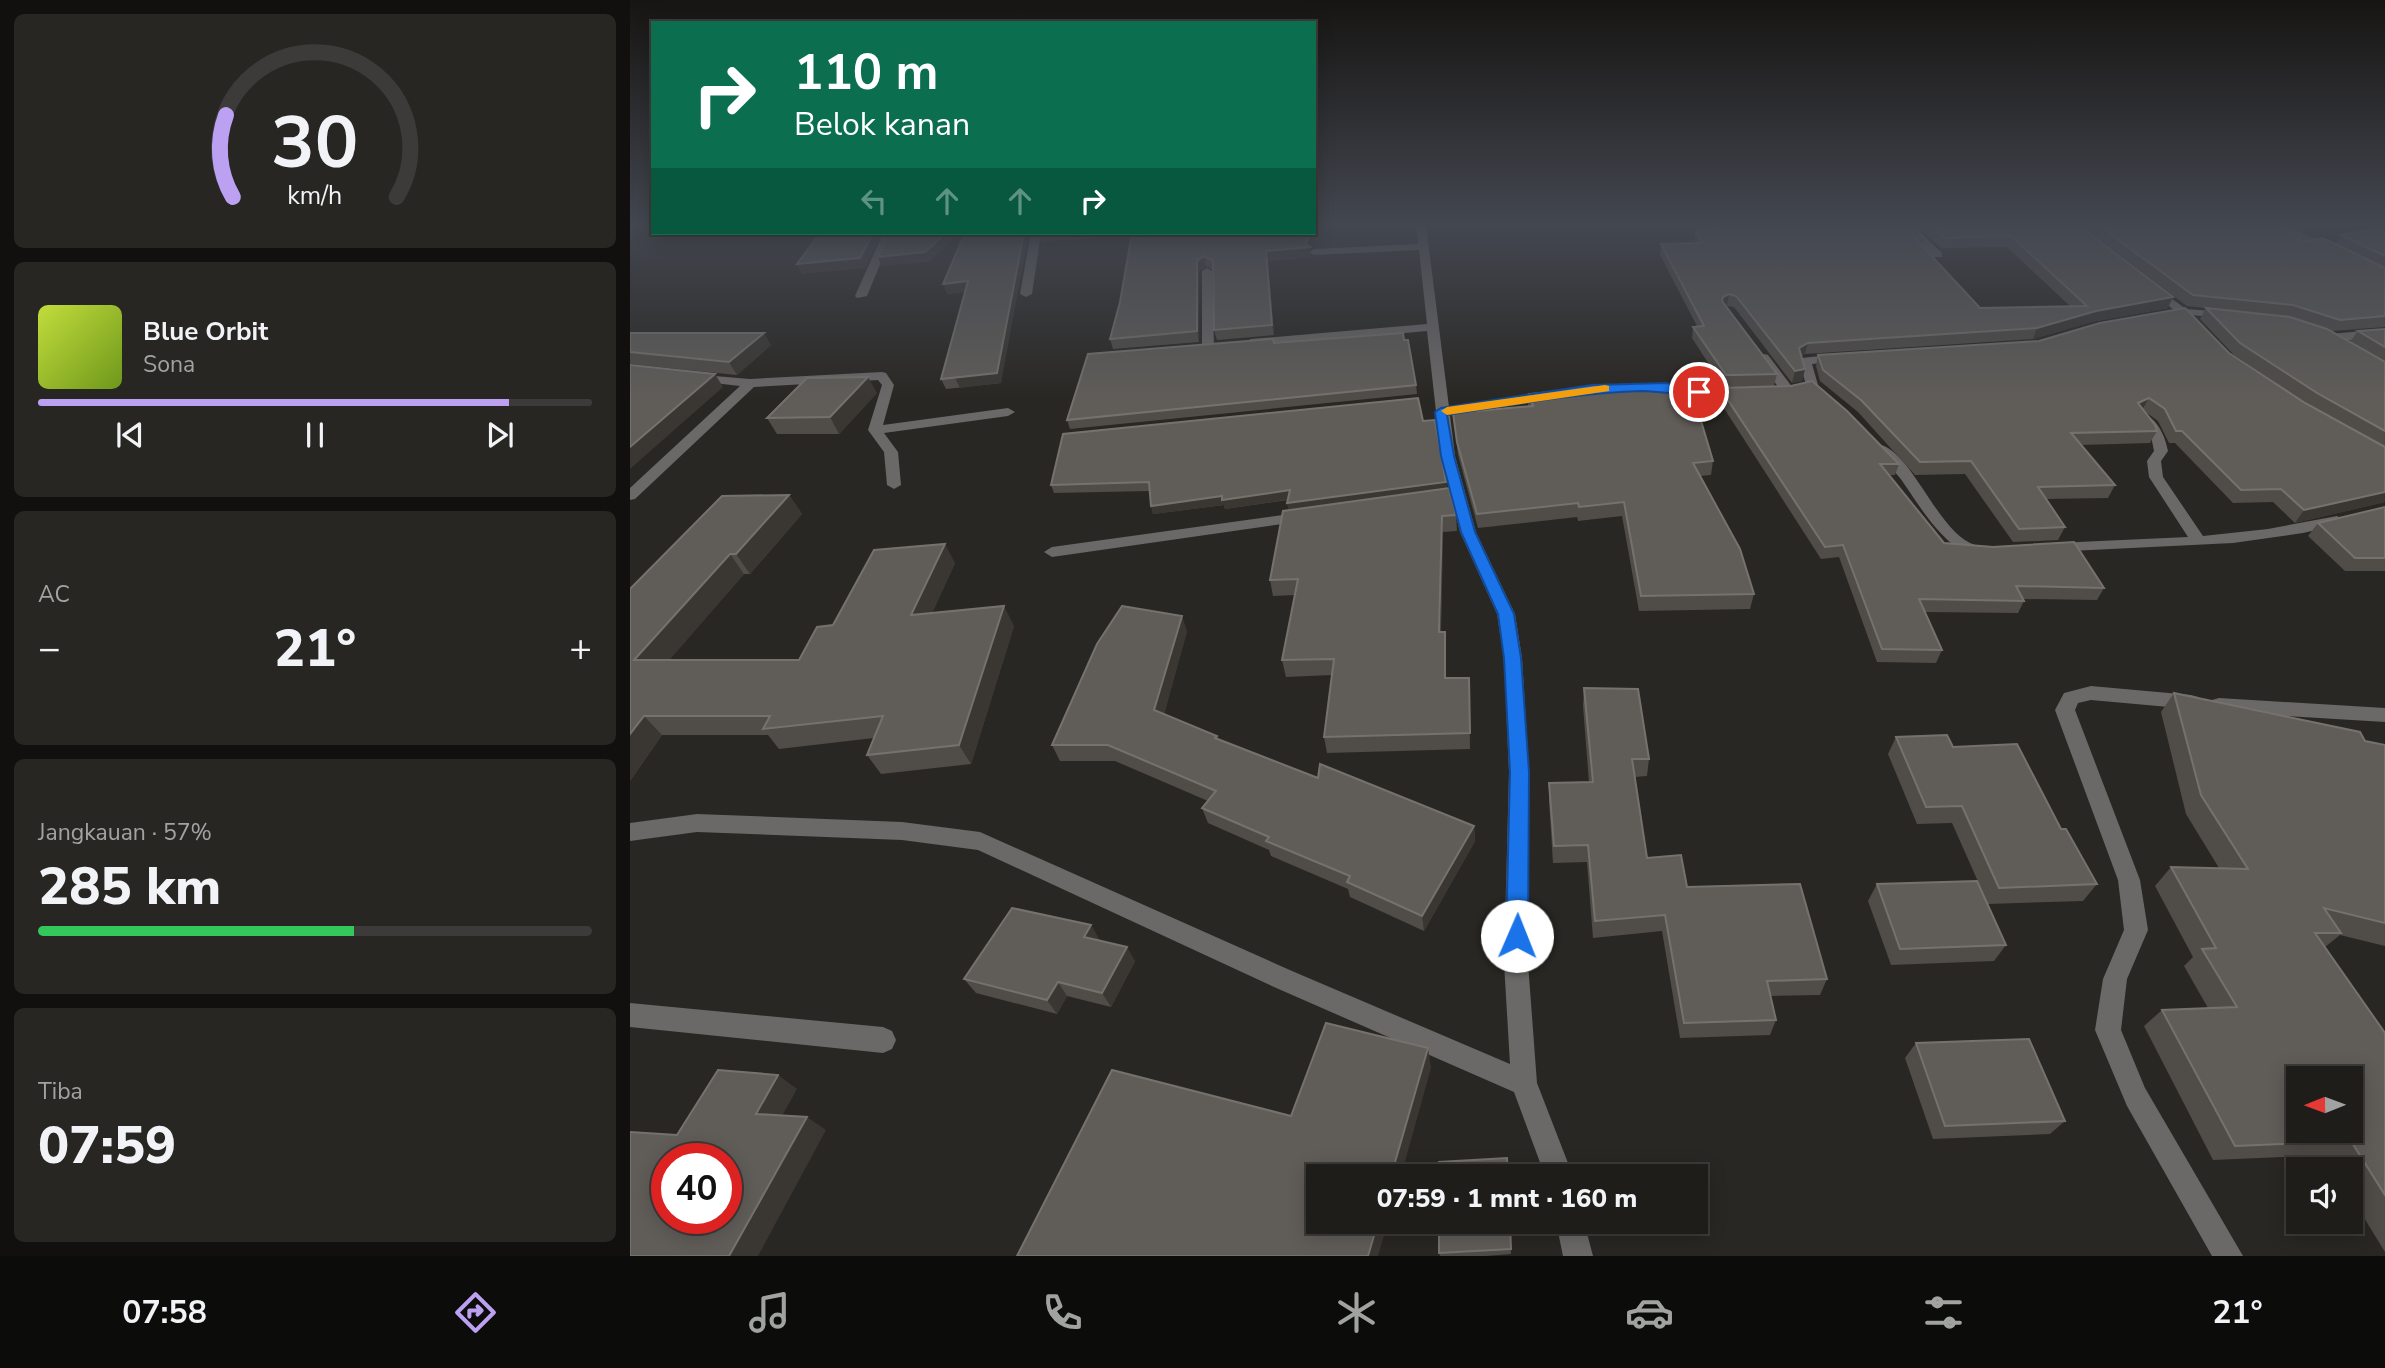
<!DOCTYPE html>
<html lang="id">
<meta charset="utf-8">
<style>
body{margin:0;font-family:"Nunito Sans",sans-serif;background:#272623;color:#f1f3f6;height:100vh;display:flex;flex-direction:column;font-size:26px;white-space:nowrap}
*{box-sizing:border-box;margin:0}
p{font-size:23px;color:#a1a2a2}
.icon{flex:none;width:38px;height:38px;fill:none;stroke:currentColor;stroke-width:2;stroke-linecap:round;stroke-linejoin:round}
.map{position:relative;flex:1;overflow:hidden}
.drawer{display:flex;flex-direction:column;gap:14px;padding:14px;background:#11100e;width:630px}
.drawer>*{flex:none}
.guide{position:absolute;left:21px;top:21px;width:665px;height:214px;border-radius:0px;box-shadow:0 4px 18px #0003,0 0 0 2px #3c3b39;background:#0b6e4f;color:#fff;overflow:hidden}
.needle{width:46px;rotate:269deg}
.controls{position:absolute;left:1656px;top:1066px;display:grid;gap:14px}
.controls a{display:grid;place-items:center;width:77px;height:77px;border-radius:0px;background:#1f1d1a;box-shadow:0 4px 18px #0003,0 0 0 2px #3c3b39;font-size:35px}
.speed{position:absolute;left:21px;top:1143px;display:flex;gap:14px;font-size:35px;font-weight:700;text-align:center}
.speed>*{display:grid;place-content:center;width:91px;height:91px;border-radius:50%;background:#1f1d1a;box-shadow:0 4px 18px #0003,0 0 0 2px #3c3b39;line-height:1}
.speed .limit{border:10px solid #d22;background:#fff;color:#111}
.pin{position:absolute;display:grid;place-items:center;width:60px;height:60px;color:#fff;margin:-30px;border:4px solid #fff;border-radius:50%;box-shadow:0 2px 7px #0007}
.me{position:absolute;width:77px;margin:-38px;rotate:1deg;stroke-linejoin:round;filter:drop-shadow(0 0 5px #0008)}
.turn{display:flex;align-items:center;gap:24px;height:147px;padding:0 28px;font-size:32px}
.turn .icon{width:91px;height:91px;stroke-width:2.5}
.turn b{display:block;font-size:49px;line-height:60px}
.lanes{display:flex;align-items:center;height:66px;padding:0 28px;background:#0003;justify-content:center;gap:35px;direction:ltr}
.lanes .off{opacity:.35}
.big{font-size:52px;font-weight:800;line-height:1.1}
.drawer .tile{flex:1;display:flex;flex-direction:column;justify-content:center;gap:10px;min-width:0;padding:0 24px;border-radius:10px;background:#272623}
.drawer .dial{align-items:center;gap:0}
.dial svg{height:182px;overflow:visible;fill:none;stroke:#3c3b39;stroke-width:7;stroke-linecap:round;text-anchor:middle}
.dial text{fill:#f1f3f6;stroke:none}
.song{display:flex;align-items:center;gap:21px}
.cover{width:84px;height:84px;border-radius:10px;background:linear-gradient(135deg,hsl(70 70% 55%),hsl(80 70% 35%))}
.played{height:7px;border-radius:4px;background:linear-gradient(90deg,#bca0f2 85%,#3c3b39 85%)}
.keys{display:flex;justify-content:space-around;direction:ltr}
.heat{display:flex;justify-content:space-between;align-items:center;font-size:38px;direction:ltr}
.charge{height:10px;border-radius:5px;background:linear-gradient(90deg,#34c759 57%,#3c3b39 0)}
.trip{position:absolute;left:676px;top:1164px;width:402px;height:70px;border-radius:0px;background:#1f1d1a;box-shadow:0 4px 18px #0003,0 0 0 2px #3c3b39;font-weight:800;line-height:70px;text-align:center}
.dock{display:flex;height:112px;justify-content:space-around;align-items:center;background:#0c0c0a;color:#a1a2a2}
.dock .icon{width:49px;height:49px}
.dock .on{color:#bca0f2}
.dock b{font-size:32px;color:#f1f3f6}
main{display:flex;flex:1;min-height:0}
.map>svg:first-child{display:block}
.lines{fill:none;stroke-linecap:round;stroke-linejoin:round}
.minor{fill:#6b6868;fill-rule:evenodd}
.wall{fill:#504c48}
.shaded-wall{fill:#3a3733}
.building{fill:#605d59;stroke:#75726e;stroke-width:2;fill-rule:evenodd}
.route{fill:#1a73e8;stroke:#114b97;stroke-width:2}
.slow{fill:#f59e0b}
</style>
<main>
<section class="drawer">
<div class="tile dial"><svg viewBox="0 0 100 80">
<path d="M14 69A42 42 0 1 1 86 69"/>
<path d="M14 69A42 42 0 0 1 11 33" stroke="#bca0f2"/>
<text x="50" y="56" font-size="32" font-weight="700">30</text>
<text x="50" y="72" font-size="11">km/h</text>
</svg></div>
<div class="tile">
<div class="song"><i class="cover"></i><div><b>Blue Orbit</b><p>Sona</p></div></div>
<div class="played"></div>
<div class="keys"><svg class="icon" aria-label="previous" viewBox="0 0 24 24"><path d="M18 5L8 12l10 7zM5 5v14"/></svg><svg class="icon" aria-label="pause" viewBox="0 0 24 24"><path d="M8 5v14M16 5v14"/></svg><svg class="icon" aria-label="next" viewBox="0 0 24 24"><path d="M6 5l10 7-10 7zM19 5v14"/></svg></div>
</div>
<div class="tile"><p>AC</p>
<div class="heat"><a>−</a><b class="big">21°</b><a>+</a></div>
</div>
<div class="tile"><p>Jangkauan · 57%</p><b class="big">285 km</b><div class="charge"></div></div>
<div class="tile"><p>Tiba</p><b class="big">07:59</b></div>
</section>
<div class="map">
<svg width="1755" height="1256" viewBox="0 0 1755 1256">
<rect width="100%" height="100%" fill="#292723"/>
<g class="lines">
<g class="minor">
<polygon points="786,225 796,225 819,407 962,385 1036,383 1110,390 1117,394 1110,398 1036,391 962,393 820,415 825,456 846,532 885,614 892,658 899,772 898,963 907,1083 943,1176 915,1176 884,1092 644,987 348,850 272,840 67,832 0,841 0,823 67,814 272,822 350,832 662,971 880,1064 874,963 879,772 874,658 867,614 830,532 811,456 797,331 621,347 615,343 621,339 797,324 789,250 684,255 679,252 684,249 788,244"/>
<polygon points="1271,225 1282,225 1312,253 1312,257 1304,257"/>
<polygon points="1645,225 1657,225 1705,250 1696,252"/>
<polygon points="253,233 263,233 237,296 227,298 225,296"/>
<polygon points="401,233 411,233 402,294 396,297 390,294"/>
<polygon points="577,268 582,271 584,347 578,351 572,347 572,271"/>
<polygon points="1524,286 1556,309 1596,312 1602,315 1596,318 1549,314 1520,291 1520,287"/>
<polygon points="1755,329 1755,337 1700,342 1694,338 1700,334"/>
<polygon points="1134,354 1138,355 1163,388 1163,394 1153,394 1128,358"/>
<polygon points="1210,354 1214,355 1214,361 1182,364 1188,385 1182,389 1177,388 1169,361 1171,358"/>
<polygon points="252,372 256,373 264,385 253,425 378,408 385,412 378,416 254,433 268,452 271,485 264,489 257,485 254,452 238,430 252,385 248,380 124,387 5,499 0,500 0,488 110,386 66,381 61,380 61,374 120,379"/>
<path d="M1511 412C1527 418 1535 435 1538 451L1531 461 1533 477 1573 536 1638 529 1707 516 1715 521 1712 524 1673 533 1603 543 1420 552 1418 548 1426 543 1558 537 1519 477 1517 461 1524 451 1521 436 1504 416Z"/>
<path d="M1251 445C1283 454 1309 534 1345 545 1350 546 1356 546 1362 547L1364 551 1362 555C1321 565 1290 505 1270 478 1262 468 1252 459 1244 449Z"/>
<polygon points="675,512 680,514 683,517 680,520 422,557 414,552 422,547"/>
<polygon points="1461,686 1561,695 1568,697 1570,702 1568,707 1561,709 1461,700 1448,703 1445,710 1510,880 1518,930 1497,979 1491,1030 1515,1088 1613,1256 1582,1256 1497,1106 1465,1030 1473,979 1494,930 1488,880 1425,710 1434,693"/>
<polygon points="1589,698 1755,708 1755,722 1589,712 1582,710 1580,705 1582,700"/>
<polygon points="0,1003 253,1027 262,1031 266,1040 262,1049 253,1053 0,1027"/>
<polygon points="926,1222 954,1222 963,1256 933,1256"/>
</g>
</g>
<g class="wall">
<polygon points="1078,225 1281,225 1295,238 1292,246 1350,308 1440,306 1377,247 1311,248 1286,225 1448,225 1538,308 1461,322 1403,339 1175,354 1171,357 1175,369 1172,381 1162,383 1104,307 1097,306 1096,306 1147,374 1144,386 1102,387 1093,386 1062,338 1063,327 1067,326 1030,255 1031,244 1066,243 1064,240 1066,229 1080,229"/>
<polygon points="1450,225 1648,225 1674,242 1705,244 1711,235 1755,227 1755,327 1702,331 1720,342 1728,331 1755,329 1755,502 1665,523 1643,502 1603,503 1545,443 1539,443 1528,421 1514,411 1527,431 1520,443 1451,445 1485,485 1478,498 1416,499 1435,527 1428,540 1383,542 1335,474 1285,475 1228,412 1190,381 1186,366 1188,355 1599,353 1675,403 1701,417 1679,405 1604,355 1570,319 1576,308 1557,306"/>
<polygon points="335,233 371,383 316,389 311,379 335,292 317,294"/>
<polygon points="409,233 677,233 681,257 638,261 644,335 587,340 584,330 583,270 576,266 569,271 569,342 483,349 480,339 490,302 502,235 412,242"/>
<polygon points="0,333 141,345 107,375 0,364"/>
<polygon points="774,340 786,385 787,394 440,429 437,420 644,343"/>
<polygon points="1090,388 1269,464 1265,475 1260,475 1314,543 1474,588 1467,600 1393,599 1394,601 1388,613 1294,612 1312,650 1306,663 1247,662 1209,557 1191,559 1088,399"/>
<polygon points="247,393 209,434 147,434 137,418"/>
<polygon points="951,393 1083,461 1081,475 1070,476 1124,594 1120,609 1009,611 992,516 948,521 947,517 848,528 828,455 823,413 898,406 899,394"/>
<polygon points="793,421 816,482 817,489 826,515 827,531 813,532 811,632 816,648 816,678 839,678 840,749 697,753 694,737 702,675 656,677 652,660 665,595 643,596 640,580 659,510 657,503 658,500 595,509 594,505 523,514 521,506 520,491 424,493 421,485"/>
<polygon points="159,495 172,514 120,574 114,574 39,660 169,660 203,625 325,563 302,613 384,626 341,764 251,774 237,755 244,738 149,749 138,735 32,735 0,781 0,589"/>
<polygon points="1755,507 1755,571 1715,571 1678,536 1688,523"/>
<polygon points="557,631 534,714 587,736 588,739 688,778 844,826 845,841 794,931 720,897 718,889 641,856 639,850 578,823 572,808 578,801 485,761 430,761 422,745"/>
<polygon points="954,688 1019,759 1017,776 1005,777 1017,858 1057,887 1197,979 1190,995 1140,996 1146,1020 1140,1035 1050,1038 1032,931 963,938 957,862 923,863 919,801 919,783 959,782 953,706"/>
<polygon points="1544,693 1735,741 1755,745 1755,946 1710,935 1695,947 1755,1033 1755,1252 1720,1195 1720,1169 1704,1169 1696,1155 1583,1160 1514,1026 1532,1010 1578,1008 1554,966 1563,957 1525,886 1541,867 1589,868 1556,814 1531,712"/>
<polygon points="1266,737 1323,747 1431,829 1467,884 1453,901 1358,904 1322,823 1287,824 1258,754"/>
<polygon points="1247,884 1376,945 1364,961 1261,965 1238,901"/>
<polygon points="469,940 505,961 481,1007 437,996 427,1014 346,993 334,979"/>
<polygon points="1286,1043 1435,1121 1420,1134 1303,1139 1275,1058"/>
<polygon points="880,1222 881,1254 856,1256 810,1256 809,1253"/>
</g>
<g class="shaded-wall">
<polygon points="243,233 252,233 235,268 172,274 167,264"/>
<polygon points="316,233 329,233 299,262 252,266 248,257"/>
<polygon points="394,233 399,233 371,383 330,388 325,378"/>
<polygon points="503,233 542,233 508,239"/>
<polygon points="678,239 681,257 638,261 644,335 642,325 636,251 675,244"/>
<polygon points="574,256 576,266 569,271 569,342 567,331 567,261"/>
<polygon points="338,281 342,291 317,294 313,284"/>
<polygon points="1099,294 1097,306 1091,309 1093,297"/>
<polygon points="1543,297 1538,308 1461,322 1403,339 1407,328 1466,311"/>
<polygon points="134,333 141,345 107,375 99,362"/>
<polygon points="1178,343 1175,354 1167,360 1169,348"/>
<polygon points="1175,369 1172,381 1162,383 1165,371"/>
<polygon points="85,374 93,387 0,469 0,447"/>
<polygon points="238,377 247,393 209,434 200,417"/>
<polygon points="1519,398 1512,410 1508,403"/>
<polygon points="816,482 817,491 659,512 657,503"/>
<polygon points="660,490 662,499 595,509 594,505 523,514 521,506 592,496"/>
<polygon points="1755,492 1755,502 1665,523 1674,510"/>
<polygon points="159,495 172,514 120,574 106,554"/>
<polygon points="812,516 813,532 810,648 809,632"/>
<polygon points="315,544 325,563 292,635 281,615"/>
<polygon points="100,554 114,574 22,680 4,660"/>
<polygon points="374,606 384,626 341,764 329,745"/>
<polygon points="552,616 557,631 531,726 524,710"/>
<polygon points="815,632 816,648 816,695 815,678"/>
<polygon points="14,716 32,735 0,781 0,734"/>
<polygon points="844,826 845,841 794,931 792,916"/>
<polygon points="461,925 470,940 463,951 454,937"/>
<polygon points="497,947 505,961 481,1007 472,993"/>
<polygon points="428,982 437,996 427,1014 417,1000"/>
<polygon points="798,1048 801,1068 771,1176 761,1176"/>
<polygon points="148,1075 167,1089 146,1127 126,1114"/>
<polygon points="177,1117 196,1130 128,1256 99,1256"/>
<polygon points="748,1222 758,1222 748,1256 738,1256"/>
</g>
<g class="building">
<polygon points="1085,225 1281,225 1295,238 1285,238 1350,308 1457,306 1381,236 1314,238 1300,225 1448,225 1543,297 1466,311 1407,328 1178,343 1169,348 1175,369 1165,371 1106,296 1099,294 1093,297 1092,301 1147,374 1104,375 1096,375 1063,327 1074,326 1031,244 1072,243 1066,229 1088,229"/>
<polygon points="1468,225 1648,225 1674,242 1693,238 1755,268 1755,316 1710,320 1663,305 1563,295"/>
<polygon points="1755,227 1755,256 1711,235"/>
<polygon points="190,233 243,233 230,258 167,264"/>
<polygon points="258,233 316,233 295,252 248,257"/>
<polygon points="335,233 394,233 367,373 311,379 338,281 313,284"/>
<polygon points="502,233 511,238 542,233 677,233 678,239 675,244 680,247 636,251 642,325 584,330 583,261 574,256 567,261 567,331 480,339 490,302"/>
<polygon points="1555,308 1599,353 1675,403 1755,447 1755,492 1674,510 1651,489 1611,490 1552,431 1546,431 1535,409 1519,398 1508,403 1525,425 1527,431 1441,433 1485,485 1408,487 1435,527 1389,529 1341,461 1290,462 1231,400 1193,370 1188,355 1409,341 1470,323"/>
<polygon points="1576,308 1660,317 1697,329 1755,362 1755,431 1687,393 1610,343"/>
<polygon points="1755,329 1755,347 1728,331"/>
<polygon points="0,333 134,333 99,362 0,352"/>
<polygon points="773,333 774,340 778,340 786,385 437,420 458,354 643,339 644,343"/>
<polygon points="0,365 85,374 0,447"/>
<polygon points="238,377 200,417 137,418 177,378"/>
<polygon points="1182,381 1217,411 1269,464 1250,464 1314,543 1363,547 1444,542 1474,588 1386,586 1394,601 1289,599 1312,650 1252,649 1213,545 1195,547 1090,388 1161,386"/>
<polygon points="1060,384 1083,461 1063,463 1110,549 1124,594 1011,596 994,502 949,507 948,503 847,514 827,442 823,413 903,406 899,394 949,389 951,393"/>
<polygon points="788,398 793,421 805,420 816,482 657,503 660,490 592,500 592,496 521,506 519,482 421,485 433,434"/>
<polygon points="819,488 826,515 812,516 809,632 815,632 815,678 839,678 840,733 694,737 704,659 652,660 668,579 640,580 653,511"/>
<polygon points="159,495 106,554 100,554 4,660 169,660 187,627 203,625 244,550 315,544 281,615 374,606 329,745 237,755 253,716 133,729 140,716 14,716 0,734 0,589 92,496"/>
<polygon points="1755,507 1755,558 1725,558 1688,523"/>
<polygon points="492,606 552,616 524,710 587,736 585,738 688,778 690,764 844,826 792,916 717,882 720,876 636,841 639,837 572,808 586,791 478,745 422,745 467,644"/>
<polygon points="954,688 1008,689 1019,759 1002,759 1017,858 1051,855 1057,887 1170,884 1197,979 1137,981 1146,1020 1054,1023 1035,915 965,921 958,845 924,846 919,783 963,782"/>
<path d="M1544 693 1730 732 1735 741 1755 745V923L1694 908 1711 933H1685L1755 1033V1195L1721 1141 1605 1146 1532 1010 1607 1007 1572 949 1586 948 1541 867 1618 869 1571 795ZM1668 1078H1720V1130H1668Z"/>
<polygon points="1317,735 1323,747 1387,744 1431,829 1436,829 1467,884 1369,888 1332,806 1296,807 1266,737"/>
<polygon points="1347,881 1376,945 1270,949 1247,884"/>
<polygon points="382,908 461,925 454,937 497,947 472,993 428,982 417,1000 334,979"/>
<polygon points="696,1023 798,1048 761,1176 688,1176 688,1222 748,1222 738,1256 387,1256 482,1070 661,1116"/>
<polygon points="1399,1039 1435,1121 1315,1126 1286,1043"/>
<path d="M88 1070 148 1075 126 1114 177 1117 99 1256H0V1132L47 1135ZM37 1158H96V1218H37Z"/>
<polygon points="877,1158 878,1176 809,1176 809,1162"/>
<polygon points="809,1222 880,1222 881,1249 809,1253"/>
</g>
<linearGradient id="sky" x2="0" y2="1"><stop stop-color="#171513"/><stop offset="0.56" stop-color="#434750"/><stop offset="1" stop-color="#434750" stop-opacity="0"/></linearGradient>
<rect width="1755" height="401" fill="url(#sky)"/>
<path class="route" d="M1036 383 1069 388 1075 392C1068 397 1025 391 1012 391 946 393 882 405 817 415L824 456 845 532 884 614 891 658 899 772 898 936 894 943 887 946 879 943 876 936 880 772 874 658 868 614 831 532 811 456 805 412 811 408 962 385Z"/>
<polygon class="slow" points="975,385 979,386 979,391 817,415 811,411 817,407"/>
</svg>
<div class="controls">
<a><svg class="needle" viewBox="-14 -14 28 28"><path d="M0-13l5 13h-10z" fill="#e53935"/><path d="M0 13l5-13h-10z" fill="#a1a2a2"/></svg></a>
<a><svg class="icon" aria-label="sound" viewBox="0 0 24 24"><path d="M4 9h4l5-4v14l-5-4H4zM17 9q2 3 0 6"/></svg></a>
</div>
<div class="speed"><div class="limit">40</div></div>
<div class="pin" style="left:1069px;top:392px;background:#d93025"><svg class="icon" aria-label="arrive" viewBox="0 0 24 24"><path d="M6 21V4h12l-3 4 3 4H6"/></svg></div>
<svg class="me" style="left:887px;top:936px" viewBox="-20 -20 40 40"><circle r="19" fill="#fff"/><path d="M0-13L10 11 0 6-10 11z" fill="#1a73e8"/></svg>
<div class="trip">07:59 · 1 mnt · 160 m</div>
<div class="guide">
<div class="turn"><svg class="icon" aria-label="right" viewBox="0 0 24 24"><path d="M7 20v-9h11M14 6l5 5-5 5"/></svg><div><b>110 m</b>Belok kanan</div></div>
<div class="lanes"><svg class="icon off" aria-label="left" viewBox="0 0 24 24"><path d="M17 20v-9H6M10 6l-5 5 5 5"/></svg><svg class="icon off" aria-label="ahead" viewBox="0 0 24 24"><path d="M12 20V5M6 11l6-6 6 6"/></svg><svg class="icon off" aria-label="ahead" viewBox="0 0 24 24"><path d="M12 20V5M6 11l6-6 6 6"/></svg><svg class="icon" aria-label="right" viewBox="0 0 24 24"><path d="M7 20v-9h11M14 6l5 5-5 5"/></svg></div>
</div>
</div>
</main>
<nav class="dock">
<b>07:58</b>
<svg class="icon on" aria-label="directions" viewBox="0 0 24 24"><path d="M12 3l9 9-9 9-9-9zM9 14v-3h6M13 9l2 2-2 2"/></svg>
<svg class="icon" aria-label="music" viewBox="0 0 24 24"><path d="M9 18V5l10-2v13"/><circle cx="6" cy="18" r="3"/><circle cx="16" cy="16" r="3"/></svg>
<svg class="icon" aria-label="phone" viewBox="0 0 24 24"><path d="M5 4h4l2 5-3 2q2 4 5 5l2-3 5 2v4C11 20 4 13 5 4z"/></svg>
<svg class="icon" aria-label="climate" viewBox="0 0 24 24"><path d="M12 3v18M4 7l16 10M4 17L20 7"/></svg>
<svg class="icon" aria-label="car" viewBox="0 0 24 24"><path d="M5 17H2v-5l4-1 3-4h7l3 4 3 1v5h-3M9 17h6M6 11h13"/><circle cx="7" cy="17" r="2"/><circle cx="17" cy="17" r="2"/></svg>
<svg class="icon" aria-label="filters" viewBox="0 0 24 24"><path d="M4 7h16M4 17h16"/><circle cx="9" cy="7" r="2"/><circle cx="15" cy="17" r="2"/></svg>
<b>21°</b>
</nav>
